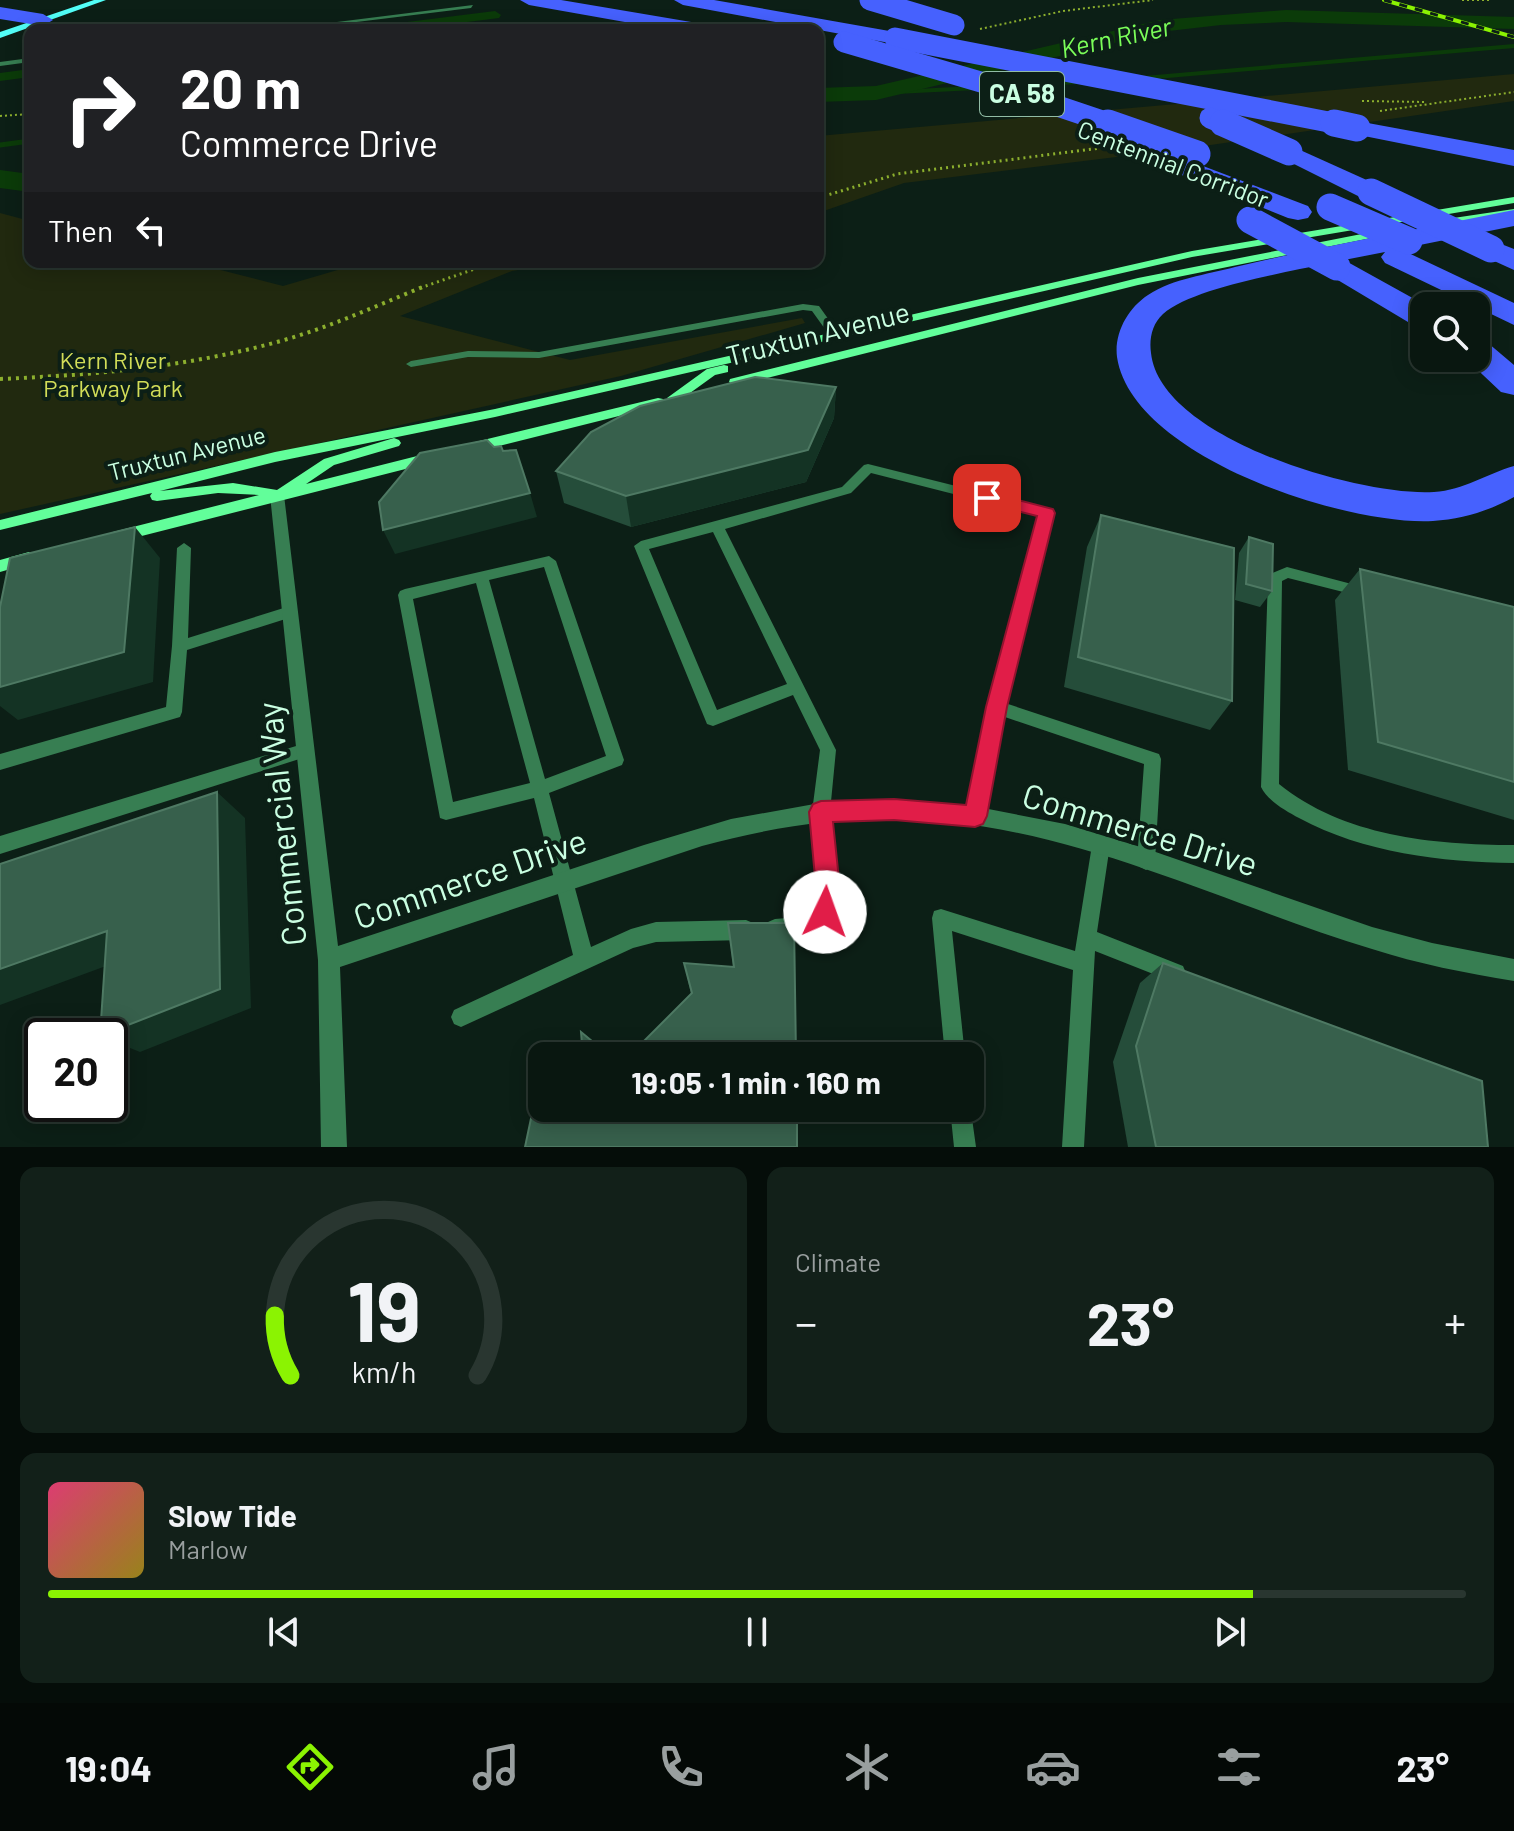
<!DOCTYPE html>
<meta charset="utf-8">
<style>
body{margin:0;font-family:Barlow,sans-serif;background:#122019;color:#f1f3f6;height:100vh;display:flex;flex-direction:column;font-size:30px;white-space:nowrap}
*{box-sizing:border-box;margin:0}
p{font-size:26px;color:#999f9f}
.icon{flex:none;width:44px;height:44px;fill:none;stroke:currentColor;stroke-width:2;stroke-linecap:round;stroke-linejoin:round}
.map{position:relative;height:1147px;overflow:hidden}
.drawer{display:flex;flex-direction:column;gap:20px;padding:20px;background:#050d09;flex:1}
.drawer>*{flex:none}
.top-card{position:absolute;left:24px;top:24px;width:800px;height:244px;border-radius:16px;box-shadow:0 4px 20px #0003,0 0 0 2px #293630;background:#202124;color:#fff;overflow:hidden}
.controls{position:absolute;left:1410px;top:292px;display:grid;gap:16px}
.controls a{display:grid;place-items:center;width:80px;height:80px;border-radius:16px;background:#091710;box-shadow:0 4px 20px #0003,0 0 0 2px #293630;font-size:40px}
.speed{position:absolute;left:24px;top:1018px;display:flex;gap:16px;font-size:40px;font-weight:700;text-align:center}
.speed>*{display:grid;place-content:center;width:104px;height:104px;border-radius:50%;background:#091710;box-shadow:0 4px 20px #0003,0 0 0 2px #293630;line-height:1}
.speed .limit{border:4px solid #111;border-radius:12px;background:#fff;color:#111}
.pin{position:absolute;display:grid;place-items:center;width:68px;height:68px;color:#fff;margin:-34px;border-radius:16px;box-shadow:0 4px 12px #0006}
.me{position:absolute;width:88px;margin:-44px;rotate:3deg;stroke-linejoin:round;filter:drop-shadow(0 0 6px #0008)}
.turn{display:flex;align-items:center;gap:28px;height:168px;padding:0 24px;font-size:36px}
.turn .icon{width:104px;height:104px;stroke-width:2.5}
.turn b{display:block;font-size:56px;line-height:68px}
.then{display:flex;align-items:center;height:76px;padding:0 24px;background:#0003;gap:16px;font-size:30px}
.big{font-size:60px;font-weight:700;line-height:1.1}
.drawer .card{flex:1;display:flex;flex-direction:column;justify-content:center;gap:12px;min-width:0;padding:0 28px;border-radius:16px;background:#122019}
.drawer .dial{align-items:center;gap:0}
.dial svg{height:208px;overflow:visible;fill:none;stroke:#293630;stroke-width:7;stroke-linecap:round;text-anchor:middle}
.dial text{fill:#f1f3f6;stroke:none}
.song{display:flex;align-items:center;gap:24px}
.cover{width:96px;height:96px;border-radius:12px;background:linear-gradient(135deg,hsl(340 70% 55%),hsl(50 70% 35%))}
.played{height:8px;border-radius:4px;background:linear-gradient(90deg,#8bf302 85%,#293630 85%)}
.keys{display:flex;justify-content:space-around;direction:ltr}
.heat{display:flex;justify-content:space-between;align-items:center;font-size:44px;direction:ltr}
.drawer .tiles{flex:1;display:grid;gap:20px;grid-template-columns:1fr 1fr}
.card:last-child{grid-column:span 2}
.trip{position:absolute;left:528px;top:1042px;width:456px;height:80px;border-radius:16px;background:#091710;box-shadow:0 4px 20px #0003,0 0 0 2px #293630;font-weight:700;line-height:80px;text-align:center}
.dock{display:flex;height:128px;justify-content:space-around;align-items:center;background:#040906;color:#999f9f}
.dock .icon{width:56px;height:56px}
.dock .on{color:#8bf302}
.dock b{font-size:36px;color:#f1f3f6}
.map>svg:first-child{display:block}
.green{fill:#21290f}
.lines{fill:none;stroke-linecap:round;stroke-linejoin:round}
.stream-far1{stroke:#0b3b09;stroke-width:4}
.stream{stroke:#0b3b09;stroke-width:5}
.canal{fill:#0b3b09;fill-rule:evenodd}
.river{fill:#0b3b09;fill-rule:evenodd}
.path-far2{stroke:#8caf2e;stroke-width:2;stroke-dasharray:2 3;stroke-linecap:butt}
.path-far1{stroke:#8caf2e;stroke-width:3;stroke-dasharray:2 4;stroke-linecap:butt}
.path{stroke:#8caf2e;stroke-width:4;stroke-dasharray:3 5;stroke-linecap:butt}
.service{fill:#377e52;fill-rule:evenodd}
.minor{fill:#377e52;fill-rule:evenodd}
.secondary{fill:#62fe9a;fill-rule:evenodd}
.primary{fill:#52fef7;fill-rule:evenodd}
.motorway{fill:#4661fe;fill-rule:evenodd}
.rail-casing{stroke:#8bf302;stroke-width:4}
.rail{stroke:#0c1f16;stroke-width:3;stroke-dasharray:8;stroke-linecap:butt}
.motorway-bridge-far1{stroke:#4661fe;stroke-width:21}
.motorway-bridge{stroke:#4661fe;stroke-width:27}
.wall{fill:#254d3a}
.shaded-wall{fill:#143324}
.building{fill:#37604c;stroke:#4e7963;stroke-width:2}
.route{fill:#e11d48;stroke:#92132f;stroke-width:2}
.labels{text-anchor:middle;stroke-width:8;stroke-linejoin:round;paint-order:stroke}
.far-street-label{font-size:24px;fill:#caffe2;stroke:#0c1f16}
.far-park-label{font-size:24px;fill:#d2dd58;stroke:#0c1f16}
.far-water-label{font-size:26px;font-style:italic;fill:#7bfe59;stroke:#0c1f16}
.shield{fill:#0c1f16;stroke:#91bca5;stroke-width:2}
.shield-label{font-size:26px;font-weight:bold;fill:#caffe2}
.street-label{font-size:28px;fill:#caffe2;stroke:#0c1f16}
.near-street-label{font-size:34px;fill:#caffe2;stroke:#0c1f16}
</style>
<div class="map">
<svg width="1514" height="1147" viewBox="0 0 1514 1147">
<rect width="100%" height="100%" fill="#0c1f16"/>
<g class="green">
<polygon points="1514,74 1514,101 1190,148 904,183 818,213 818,136"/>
<polygon points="0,213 30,221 30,262 189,262 283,286 365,262 568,262 512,271 400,316 570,360 802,318 805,323 621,376 0,514"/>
</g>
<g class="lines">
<g class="stream-far1">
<polyline points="1144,78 1514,46"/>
<polyline points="1016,85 1079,82"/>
<polyline points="876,93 975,88"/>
</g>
<polyline class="stream" points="0,145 30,141"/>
<g class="canal">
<polygon points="495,11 501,15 499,18 404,30 369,30 375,26"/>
<polygon points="30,69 30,77 0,81 0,73"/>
</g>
<g class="river">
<polygon points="1286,10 1514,17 1514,29 1286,22 1221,25 1160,32 876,100 818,102 818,88 876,86 1160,20"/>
<polygon points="0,170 30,174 30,192 0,188"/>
</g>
<g class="path-far2">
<polyline points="1462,0 1491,0"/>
<polyline points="980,29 1063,11 1153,0"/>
<polyline points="1362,101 1427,102"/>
<polyline points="1380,111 1514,92"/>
<polyline points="0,116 30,114"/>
</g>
<g class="path-far1">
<polyline points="818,198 897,174 1101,148"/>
<polyline points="420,288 495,262"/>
</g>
<path class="path" d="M0 379C93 375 187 367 277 342 328 328 376 306 425 286"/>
<g class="service">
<polygon points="473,5 471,8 291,30 273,30"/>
<polygon points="30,58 30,62 0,66 0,62"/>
<polygon points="803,304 819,306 839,334 838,336 830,336 812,311 803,310 539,358 468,357 411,367 406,364 411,361 468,351 539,352"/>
<path d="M868 464 1052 510 1054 513 1005 703 1159 754 1161 759 1155 861 1152 867 1146 870 1140 867 1137 861 1144 764 1002 716 984 816 981 822 975 824 969 822 966 816 988 707 1040 516 871 473 851 493 725 529 836 750 830 812 838 899C830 928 824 934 794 937 785 938 777 939 768 936L765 929 768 922 775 919 810 916 820 899 812 812 820 750 793 695 713 726 707 724 634 546 641 541 842 487 864 465ZM713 532 787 684 717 710 649 549Z"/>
<polygon points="184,543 191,548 188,638 290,606 295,608 297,612 295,616 187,650 182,712 180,717 0,770 0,754 166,707 172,646 177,548"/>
<path d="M549 556 556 561 624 760 622 765 549 793 591 947 631 929 656 922 746 920 753 923 756 930 753 937 746 940 656 942 633 948 461 1027 454 1024 451 1017 454 1010 573 955 534 798 446 820 440 818 398 595 400 591 405 589ZM544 567 606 756 545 779 489 580ZM476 583 530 783 453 802 413 599Z"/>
<path d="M1287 567 1363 587 1368 588 1370 592 1368 596 1363 597 1288 578 1282 581 1279 784C1343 836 1433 845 1514 845V863C1441 862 1364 853 1299 818 1286 811 1268 801 1261 787L1268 578 1270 574Z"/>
<polygon points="306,743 312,745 314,750 312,755 0,854 0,836"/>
<polygon points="1101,836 1107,839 1110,845 1097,932 1183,966 1186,973 1183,980 1176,983 1095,951 1084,1147 1062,1147 1073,970 952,931 965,1056 945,1056 932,918 934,911 941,909 1075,951 1092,845 1095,839"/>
<polygon points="970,1104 976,1147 954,1147 950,1108 970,1108"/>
</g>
<path class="minor" d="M277 490 284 495 338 946 644 845 731 819 820 803 896 800 973 806 1065 824 1147 849 1372 927 1432 943 1514 959V981C1466 973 1418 964 1372 949 1231 906 1096 837 948 822 864 813 783 824 702 846L340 967 347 1147H321L318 960 270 495Z"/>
<g class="secondary">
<polygon points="1514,197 1514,203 1192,257 495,417 275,462 160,491 233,483 277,490 324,459 394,438 399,440 401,443 399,446 334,465 306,484 433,452 440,457 433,462 118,542 113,540 110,536 113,532 259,495 218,493 157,501 152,500 150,496 152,493 0,530 0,520 275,452 495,409 1192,251"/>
<polygon points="1514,209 1514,215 1440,226 1435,223 1440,220"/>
<polygon points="1382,230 1387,233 1386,235 1138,285 735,386 729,382 730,379 1138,278"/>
<polygon points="724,365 728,366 728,372 715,375 679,401 674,402 667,398 707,369"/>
<polygon points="658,398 663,399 663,405 471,453 464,448 471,443"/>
<polygon points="29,552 37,558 35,562 0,572 0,560"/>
</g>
<polygon class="primary" points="94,0 106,0 0,38 0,32"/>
<g class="motorway">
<polygon points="520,0 561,0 703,24 713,30 670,30 529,5"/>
<polygon points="674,0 714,0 895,32 905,38 895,44 683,5"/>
<polygon points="0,7 43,14 53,20 43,26 0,19"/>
<polygon points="1357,121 1514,150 1514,166 1349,133 1345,128 1349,123"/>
<polygon points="1289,145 1380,186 1384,192 1380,198 1362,198 1280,157 1277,152 1280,147"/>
<polygon points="1161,150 1308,206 1312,212 1308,218 1298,220 1288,218 1152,163 1148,158 1152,153"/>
<path d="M1514 210V226L1400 249 1514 303V325L1385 263 1381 257 1385 252 1344 260 1427 306H1424V328L1413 325 1326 273 1322 267 1324 264C1284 273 1192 288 1163 314 1152 324 1149 339 1151 353 1160 439 1362 497 1434 492 1464 490 1486 474 1514 466V497C1489 511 1462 519 1433 521 1346 526 1132 457 1117 357 1114 333 1128 308 1148 295 1174 278 1206 275 1235 267 1327 245 1421 229 1514 210Z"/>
<polygon points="1491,240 1514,249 1514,270 1481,255 1476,249 1481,243"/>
<polygon points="1476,340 1488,343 1514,365 1514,395 1501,392 1465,358 1476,358"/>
</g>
<defs>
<polyline id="rail" points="1384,0 1514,37"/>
</defs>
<use href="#rail" class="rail-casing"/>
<use href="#rail" class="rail"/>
<g class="motorway-bridge-far1">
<polyline points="870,0 954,25"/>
<polyline points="895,38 1344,125"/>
<polyline points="844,42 1022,94 1114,125"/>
<polyline points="1210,118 1227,125"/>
</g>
<g class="motorway-bridge">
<polyline points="1108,123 1197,154"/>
<polyline points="1223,123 1289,152"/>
<polyline points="1334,123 1357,128"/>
<polyline points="1371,192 1491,249"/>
<polyline points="1330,207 1409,241"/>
<polyline points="1250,220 1337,267"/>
</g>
</g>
<g class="wall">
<polygon points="836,387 834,418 806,482 631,527 564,503 556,471"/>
<polygon points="1101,515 1232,701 1210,730 1064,687 1087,547"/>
<polygon points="1249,537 1272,591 1260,607 1235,600 1239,553"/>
<polygon points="1360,569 1514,607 1514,820 1348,770 1335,600"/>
<polygon points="728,923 796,1056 691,994 684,963 733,967"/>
<polygon points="1163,963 1488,1147 1128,1147 1113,1062 1140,983"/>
</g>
<g class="shaded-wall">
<polygon points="836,387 834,418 806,482 631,527 626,496"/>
<polygon points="530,493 537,517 395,554 383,530"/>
<polygon points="135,527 160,558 153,682 18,720 0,706 0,687"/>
<polygon points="217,792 245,818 251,1008 140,1052 110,1040 110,1036 100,1036"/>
<polygon points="107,931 144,952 0,1005 0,969"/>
</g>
<g class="building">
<polygon points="755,377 836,387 808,450 626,496 556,471 591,432 640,406"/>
<polygon points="487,440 494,447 501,446 503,451 516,450 530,493 383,530 379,502 420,453"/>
<polygon points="1101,515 1234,548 1232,701 1078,657"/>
<polygon points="135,527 124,652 0,687 0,607 10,558"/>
<polygon points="1249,537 1273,544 1272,591 1246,584"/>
<polygon points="1360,569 1514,607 1514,782 1378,742"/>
<polygon points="217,792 220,989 100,1036 107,931 0,969 0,864"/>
<polygon points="728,923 794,923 796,1056 629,1056 692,993 684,963 734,967"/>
<polygon points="1163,963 1482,1081 1488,1147 1156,1147 1136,1046"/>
<polygon points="581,1032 610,1056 583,1056"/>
<polygon points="542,1066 542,1108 797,1108 797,1147 525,1147"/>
</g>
<polygon class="route" points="987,492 1053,509 1055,513 1007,707 987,816 983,824 975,827 894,820 833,822 841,899 834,921 825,925 816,921 813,912 817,899 809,812 813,804 821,801 894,799 966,805 986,707 1037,516 981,502 979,498 981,494"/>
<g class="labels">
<g class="far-street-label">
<text transform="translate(1173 165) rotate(21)" y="8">Centennial Corridor</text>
<text transform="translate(187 454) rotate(-14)" y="8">Truxtun Avenue</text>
</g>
<g class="far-park-label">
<text x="113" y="369">Kern River<tspan x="113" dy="28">Parkway Park</tspan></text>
</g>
<g class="far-water-label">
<text transform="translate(1116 38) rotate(-12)" y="9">Kern River</text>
</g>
<rect class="shield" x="980" y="72" width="84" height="44" rx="6"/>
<g class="shield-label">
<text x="1022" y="103">CA 58</text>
</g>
<g class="street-label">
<text transform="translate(818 334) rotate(-14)" y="10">Truxtun Avenue</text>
</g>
<g class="near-street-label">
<text transform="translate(282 824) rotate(-96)" y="12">Commercial Way</text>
<text transform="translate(1140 830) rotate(17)" y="12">Commerce Drive</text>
<text transform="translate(470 879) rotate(-19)" y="12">Commerce Drive</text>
</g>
</g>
</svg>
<div class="controls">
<a><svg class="icon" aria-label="search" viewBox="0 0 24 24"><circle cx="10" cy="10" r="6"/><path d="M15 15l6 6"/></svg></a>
</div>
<div class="speed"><div class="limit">20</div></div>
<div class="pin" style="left:987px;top:498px;background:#d93025"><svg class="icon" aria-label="arrive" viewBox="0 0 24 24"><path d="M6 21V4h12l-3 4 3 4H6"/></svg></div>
<svg class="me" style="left:825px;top:912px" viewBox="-20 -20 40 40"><circle r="19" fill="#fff"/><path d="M0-13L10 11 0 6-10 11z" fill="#e11d48"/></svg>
<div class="trip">19:05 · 1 min · 160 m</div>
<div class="top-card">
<div class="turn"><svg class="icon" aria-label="right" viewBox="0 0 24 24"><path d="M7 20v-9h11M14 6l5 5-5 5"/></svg><div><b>20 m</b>Commerce Drive</div></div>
<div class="then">Then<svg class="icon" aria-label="left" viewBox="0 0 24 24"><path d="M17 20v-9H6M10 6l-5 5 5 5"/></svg></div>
</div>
</div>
<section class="drawer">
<div class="tiles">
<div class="card dial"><svg viewBox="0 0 100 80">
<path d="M14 69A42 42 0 1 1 86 69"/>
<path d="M14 69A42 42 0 0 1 8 46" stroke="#8bf302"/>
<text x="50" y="56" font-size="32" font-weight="700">19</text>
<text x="50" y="72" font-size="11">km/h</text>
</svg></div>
<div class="card"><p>Climate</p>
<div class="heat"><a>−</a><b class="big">23°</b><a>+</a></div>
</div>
<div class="card">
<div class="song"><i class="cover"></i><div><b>Slow Tide</b><p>Marlow</p></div></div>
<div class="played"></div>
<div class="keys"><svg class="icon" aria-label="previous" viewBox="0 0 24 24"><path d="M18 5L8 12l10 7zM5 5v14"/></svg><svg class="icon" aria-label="pause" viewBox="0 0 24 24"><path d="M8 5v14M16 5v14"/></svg><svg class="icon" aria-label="next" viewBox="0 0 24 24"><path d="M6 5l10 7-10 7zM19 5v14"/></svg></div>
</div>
</div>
</section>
<nav class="dock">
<b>19:04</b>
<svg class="icon on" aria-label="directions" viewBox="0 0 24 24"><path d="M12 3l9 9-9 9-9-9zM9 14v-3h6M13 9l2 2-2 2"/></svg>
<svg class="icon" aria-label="music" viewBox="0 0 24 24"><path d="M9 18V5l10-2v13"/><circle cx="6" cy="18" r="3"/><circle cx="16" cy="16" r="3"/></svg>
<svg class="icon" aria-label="phone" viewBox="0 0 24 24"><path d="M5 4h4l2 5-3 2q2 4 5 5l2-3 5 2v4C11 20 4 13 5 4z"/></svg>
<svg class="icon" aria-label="climate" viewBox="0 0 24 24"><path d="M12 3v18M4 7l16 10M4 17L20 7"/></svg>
<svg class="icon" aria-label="car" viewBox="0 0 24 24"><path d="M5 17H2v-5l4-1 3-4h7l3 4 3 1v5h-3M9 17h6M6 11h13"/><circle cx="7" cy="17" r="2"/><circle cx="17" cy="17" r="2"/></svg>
<svg class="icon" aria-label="filters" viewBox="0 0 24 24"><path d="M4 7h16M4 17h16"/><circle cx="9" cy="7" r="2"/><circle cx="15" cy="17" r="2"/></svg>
<b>23°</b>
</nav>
